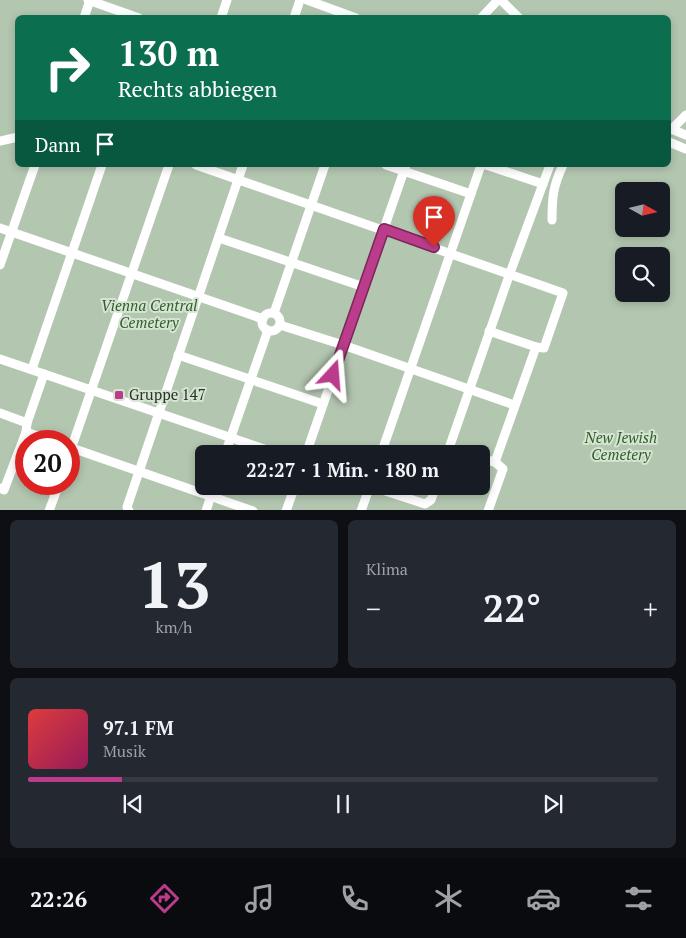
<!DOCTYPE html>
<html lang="de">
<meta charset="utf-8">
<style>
body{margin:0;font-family:"PT Serif",serif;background:#242831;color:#f1f3f6;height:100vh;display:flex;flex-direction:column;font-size:19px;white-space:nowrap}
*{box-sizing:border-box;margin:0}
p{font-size:16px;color:#9ea1a6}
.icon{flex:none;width:28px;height:28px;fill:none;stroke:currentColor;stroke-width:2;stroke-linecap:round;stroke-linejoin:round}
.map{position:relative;height:510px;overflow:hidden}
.sheet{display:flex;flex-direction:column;gap:10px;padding:10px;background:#0d0f14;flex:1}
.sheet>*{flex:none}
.hud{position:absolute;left:15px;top:15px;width:656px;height:152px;border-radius:8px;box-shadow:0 2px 8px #0003;background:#0b6e4f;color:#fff;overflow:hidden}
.needle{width:32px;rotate:98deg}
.controls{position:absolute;left:615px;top:182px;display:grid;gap:10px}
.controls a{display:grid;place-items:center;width:55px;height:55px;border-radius:8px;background:#171b24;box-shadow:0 2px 8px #0003;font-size:25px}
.speed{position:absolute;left:15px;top:430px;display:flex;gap:10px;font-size:25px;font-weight:700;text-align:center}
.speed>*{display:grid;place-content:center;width:65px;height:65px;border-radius:50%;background:#171b24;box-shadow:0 2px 8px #0003;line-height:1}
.speed .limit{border:8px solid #d22;background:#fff;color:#111}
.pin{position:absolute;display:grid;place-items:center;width:42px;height:42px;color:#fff;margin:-51px -21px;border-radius:50% 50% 50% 0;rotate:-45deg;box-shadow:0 0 5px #0007}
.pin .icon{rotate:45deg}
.me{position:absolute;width:55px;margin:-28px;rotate:19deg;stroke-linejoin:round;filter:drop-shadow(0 0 4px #0008)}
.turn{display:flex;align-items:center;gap:18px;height:105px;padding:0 20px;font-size:22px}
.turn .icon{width:65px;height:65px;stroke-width:2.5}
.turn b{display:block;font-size:35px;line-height:42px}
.then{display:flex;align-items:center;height:48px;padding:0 20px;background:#0003;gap:10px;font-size:19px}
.big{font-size:38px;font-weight:700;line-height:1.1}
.sheet .tile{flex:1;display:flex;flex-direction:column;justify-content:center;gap:8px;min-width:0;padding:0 18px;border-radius:8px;background:#242831}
.sheet .dial{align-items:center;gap:0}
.dial b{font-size:65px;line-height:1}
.song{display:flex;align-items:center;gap:15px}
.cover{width:60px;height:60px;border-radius:8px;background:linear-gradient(135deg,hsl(0 70% 55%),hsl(330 70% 35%))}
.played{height:5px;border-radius:2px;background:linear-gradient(90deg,#ba3c8a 15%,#363941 15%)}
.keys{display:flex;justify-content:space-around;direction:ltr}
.heat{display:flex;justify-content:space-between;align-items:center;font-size:28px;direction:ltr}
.sheet .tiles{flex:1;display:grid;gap:10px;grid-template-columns:1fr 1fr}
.tile:last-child{grid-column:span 2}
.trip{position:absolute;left:195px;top:445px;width:295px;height:50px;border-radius:8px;background:#171b24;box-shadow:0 2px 8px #0003;font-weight:700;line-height:50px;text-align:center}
.dock{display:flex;height:80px;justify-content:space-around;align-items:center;background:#090b0e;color:#9ea1a6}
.dock .icon{width:35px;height:35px}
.dock .current{color:#ba3c8a}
.dock b{font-size:22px;color:#f1f3f6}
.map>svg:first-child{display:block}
.green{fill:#b3c6b0;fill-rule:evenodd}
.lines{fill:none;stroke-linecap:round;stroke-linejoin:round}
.minor{stroke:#fff;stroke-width:9}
.route-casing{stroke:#79275a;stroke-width:12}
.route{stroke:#ba3c8a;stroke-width:9}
.poi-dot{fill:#ba3c8a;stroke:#d5e5d2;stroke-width:2}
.labels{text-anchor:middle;stroke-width:4;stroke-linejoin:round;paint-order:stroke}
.park-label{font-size:15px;font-style:italic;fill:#315c2c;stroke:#d5e5d2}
.poi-label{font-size:15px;fill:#2a3129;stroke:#d5e5d2;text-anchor:start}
</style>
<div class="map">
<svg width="686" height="511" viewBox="0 0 686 511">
<rect width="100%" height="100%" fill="#d5e5d2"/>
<path class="green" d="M0 0H686V510H0ZM18 18H669V165H18ZM624 191H661V229H624ZM624 256H661V294H624ZM26 441H69V484H26ZM204 454H481V486H204Z"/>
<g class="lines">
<g class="minor">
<polyline points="88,0 139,18"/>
<polyline points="307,0 356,18"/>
<polyline points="501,0 519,18"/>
<polyline points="84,18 90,0"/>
<polyline points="221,18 227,0"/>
<polyline points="294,18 300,0"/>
<polyline points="481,18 498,0"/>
<polyline points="669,128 686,135"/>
<polyline points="672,129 686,115"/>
<polyline points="0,141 18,137"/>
<polyline points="669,142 686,149"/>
<polyline points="196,165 563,293 544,348 536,347"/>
<polyline points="386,165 471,194"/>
<polyline points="486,165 543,184"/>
<path d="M552 220C552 198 553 186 563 165"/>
<polyline points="0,228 263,319"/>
<polyline points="219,238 364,287"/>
<polyline points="0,265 35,165"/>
<polyline points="274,313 325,165"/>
<circle cx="271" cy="322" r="9"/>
<polyline points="280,325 343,345 514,405"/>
<polyline points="178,355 323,404"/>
<polyline points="0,359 279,454"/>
<polyline points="32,369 102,165"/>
<polyline points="0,413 27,423"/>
<polyline points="26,432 53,441"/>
<polyline points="69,447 253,511"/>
<polyline points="449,448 466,454"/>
<polyline points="225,454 268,330"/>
<polyline points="306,454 406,165"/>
<polyline points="381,454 481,165"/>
<polyline points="447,454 510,273 550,165"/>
<polyline points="69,455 169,165"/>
<polyline points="481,459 495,462"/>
<polyline points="370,486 425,504 431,500 436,486"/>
<polyline points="0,488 4,490 26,432 27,423 44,374"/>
<polyline points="49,511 59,484"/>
<polyline points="129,511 127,507 243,165"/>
<polyline points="206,511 214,486"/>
<polyline points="286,511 295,486"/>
<polyline points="361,511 370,486"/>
<polyline points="488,511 503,469 495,462 536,347 489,331"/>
</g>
</g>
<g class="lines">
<defs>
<polyline id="route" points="333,375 384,229 434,247"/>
</defs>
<use href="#route" class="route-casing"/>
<use href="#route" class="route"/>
</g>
<rect class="poi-dot" x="114" y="390" width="10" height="10" rx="2.5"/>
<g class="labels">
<g class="park-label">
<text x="149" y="311">Vienna Central<tspan x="149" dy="17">Cemetery</tspan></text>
<text x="621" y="443">New Jewish<tspan x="621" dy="17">Cemetery</tspan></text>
</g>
<g class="poi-label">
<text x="129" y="400">Gruppe 147</text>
</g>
</g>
</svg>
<div class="controls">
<a><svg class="needle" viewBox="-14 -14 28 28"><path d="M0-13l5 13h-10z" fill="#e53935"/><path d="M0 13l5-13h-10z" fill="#9ea1a6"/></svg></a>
<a><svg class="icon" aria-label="search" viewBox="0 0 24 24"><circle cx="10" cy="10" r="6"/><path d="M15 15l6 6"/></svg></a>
</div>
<div class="speed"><div class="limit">20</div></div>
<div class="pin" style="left:434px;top:247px;background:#d93025"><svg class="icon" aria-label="arrive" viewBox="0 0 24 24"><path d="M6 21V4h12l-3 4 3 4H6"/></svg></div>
<svg class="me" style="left:333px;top:375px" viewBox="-20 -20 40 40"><path d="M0-17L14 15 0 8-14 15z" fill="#ba3c8a" stroke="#fff" stroke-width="4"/></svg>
<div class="trip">22:27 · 1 Min. · 180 m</div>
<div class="hud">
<div class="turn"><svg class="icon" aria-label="right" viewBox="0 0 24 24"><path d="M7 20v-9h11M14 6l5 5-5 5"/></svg><div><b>130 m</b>Rechts abbiegen</div></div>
<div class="then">Dann<svg class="icon" aria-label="arrive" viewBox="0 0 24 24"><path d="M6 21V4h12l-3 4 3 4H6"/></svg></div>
</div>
</div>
<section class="sheet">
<div class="tiles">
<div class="tile dial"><b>13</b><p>km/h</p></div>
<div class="tile"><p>Klima</p>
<div class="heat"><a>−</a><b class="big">22°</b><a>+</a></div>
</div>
<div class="tile">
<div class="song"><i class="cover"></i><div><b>97.1 FM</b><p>Musik</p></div></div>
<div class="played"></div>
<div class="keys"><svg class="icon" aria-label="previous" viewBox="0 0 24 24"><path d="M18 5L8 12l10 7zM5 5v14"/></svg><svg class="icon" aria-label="pause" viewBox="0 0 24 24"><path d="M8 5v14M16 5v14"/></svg><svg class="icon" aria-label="next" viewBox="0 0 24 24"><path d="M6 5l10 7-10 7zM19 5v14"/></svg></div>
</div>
</div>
</section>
<nav class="dock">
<b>22:26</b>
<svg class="icon current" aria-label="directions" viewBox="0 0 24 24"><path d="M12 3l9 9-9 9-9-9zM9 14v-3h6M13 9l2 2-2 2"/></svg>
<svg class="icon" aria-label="music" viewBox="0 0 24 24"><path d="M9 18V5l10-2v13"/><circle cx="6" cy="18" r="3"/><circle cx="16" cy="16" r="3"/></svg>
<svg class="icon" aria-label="phone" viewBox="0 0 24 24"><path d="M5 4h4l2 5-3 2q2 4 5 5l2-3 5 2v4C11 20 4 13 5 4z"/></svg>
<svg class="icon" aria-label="climate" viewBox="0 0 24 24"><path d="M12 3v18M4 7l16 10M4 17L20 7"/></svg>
<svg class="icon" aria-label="car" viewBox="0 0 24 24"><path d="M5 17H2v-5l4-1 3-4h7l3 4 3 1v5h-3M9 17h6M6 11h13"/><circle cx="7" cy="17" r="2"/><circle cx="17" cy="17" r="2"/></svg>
<svg class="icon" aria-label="filters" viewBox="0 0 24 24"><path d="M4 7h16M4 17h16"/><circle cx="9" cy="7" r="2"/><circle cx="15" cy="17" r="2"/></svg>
</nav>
